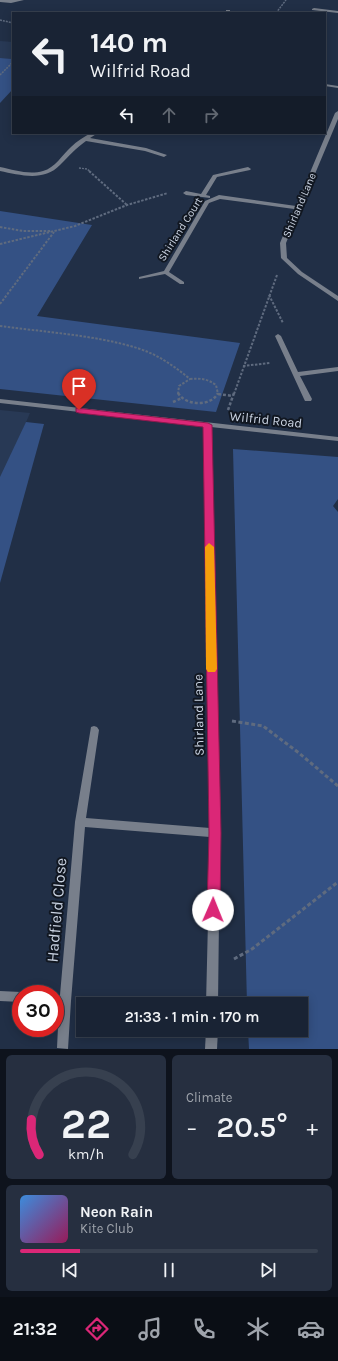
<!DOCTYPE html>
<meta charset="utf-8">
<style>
body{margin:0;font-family:Karla,sans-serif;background:#262f40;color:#f1f3f6;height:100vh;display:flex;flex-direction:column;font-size:15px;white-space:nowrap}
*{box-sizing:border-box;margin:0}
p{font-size:13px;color:#9fa4ac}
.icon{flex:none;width:22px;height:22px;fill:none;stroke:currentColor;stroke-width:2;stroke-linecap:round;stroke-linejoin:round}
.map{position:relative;height:1049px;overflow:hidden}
.drawer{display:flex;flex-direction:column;gap:6px;padding:6px;background:#0e131d;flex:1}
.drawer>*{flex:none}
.guide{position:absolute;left:12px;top:12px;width:314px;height:122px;border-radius:0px;box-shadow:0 2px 10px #0003,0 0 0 1px #37404f;background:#192334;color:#f1f3f6;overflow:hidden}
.speed{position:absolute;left:12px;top:985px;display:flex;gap:8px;font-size:20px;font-weight:700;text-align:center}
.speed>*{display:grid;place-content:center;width:52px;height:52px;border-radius:50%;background:#192334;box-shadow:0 2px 10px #0003,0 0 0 1px #37404f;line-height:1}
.speed .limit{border:6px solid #d22;background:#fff;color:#111}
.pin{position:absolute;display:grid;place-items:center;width:34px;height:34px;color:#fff;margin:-41px -17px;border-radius:50% 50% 50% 0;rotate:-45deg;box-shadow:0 0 4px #0007}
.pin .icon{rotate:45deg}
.me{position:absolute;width:44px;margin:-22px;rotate:1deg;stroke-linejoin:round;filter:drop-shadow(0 0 3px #0008)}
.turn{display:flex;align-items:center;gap:14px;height:84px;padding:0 12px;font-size:18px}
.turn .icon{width:52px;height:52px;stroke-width:2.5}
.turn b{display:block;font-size:28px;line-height:34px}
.lanes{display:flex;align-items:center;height:38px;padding:0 12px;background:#0003;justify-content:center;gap:20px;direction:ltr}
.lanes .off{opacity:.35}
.big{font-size:30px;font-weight:600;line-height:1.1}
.drawer .widget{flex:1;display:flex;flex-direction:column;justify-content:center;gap:6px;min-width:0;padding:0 14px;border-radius:6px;background:#262f40}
.drawer .dial{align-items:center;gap:0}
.dial svg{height:104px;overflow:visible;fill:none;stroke:#37404f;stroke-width:7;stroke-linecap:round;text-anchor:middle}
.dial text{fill:#f1f3f6;stroke:none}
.song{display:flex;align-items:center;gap:12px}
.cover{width:48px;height:48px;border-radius:6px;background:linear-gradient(135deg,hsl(210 70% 55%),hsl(330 70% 35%))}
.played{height:4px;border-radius:2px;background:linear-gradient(90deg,#db2777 20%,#37404f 20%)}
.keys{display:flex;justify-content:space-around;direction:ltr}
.heat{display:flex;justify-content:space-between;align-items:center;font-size:22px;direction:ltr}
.drawer .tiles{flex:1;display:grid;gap:6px;grid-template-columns:1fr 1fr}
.widget:last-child{grid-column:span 2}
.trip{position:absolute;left:76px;top:997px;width:232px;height:40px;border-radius:0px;background:#192334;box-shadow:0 2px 10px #0003,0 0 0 1px #37404f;font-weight:600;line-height:40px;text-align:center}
.tab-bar{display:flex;height:64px;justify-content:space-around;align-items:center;background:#0a0e15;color:#9fa4ac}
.tab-bar .icon{width:28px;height:28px}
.tab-bar .active{color:#db2777}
.tab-bar b{font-size:18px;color:#f1f3f6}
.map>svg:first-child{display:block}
.built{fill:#283955}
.green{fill:#345184}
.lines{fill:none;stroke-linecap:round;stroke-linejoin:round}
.path-far3{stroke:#5f6b7f;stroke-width:1.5;stroke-dasharray:2 1;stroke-linecap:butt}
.path-far2{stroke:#5f6b7f;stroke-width:2;stroke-dasharray:2.5 1.5;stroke-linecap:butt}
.path-far1{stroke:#5f6b7f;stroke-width:2.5;stroke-dasharray:3 2;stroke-linecap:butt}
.path{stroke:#5f6b7f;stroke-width:3;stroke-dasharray:4 2.5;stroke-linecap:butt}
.service{fill:#787f8b;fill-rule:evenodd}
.minor{fill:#787f8b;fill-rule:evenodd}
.route{fill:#db2777;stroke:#8e194d}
.slow{fill:#f59e0b}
.labels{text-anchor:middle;stroke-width:4;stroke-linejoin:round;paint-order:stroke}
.far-street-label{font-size:11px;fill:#cbd4e3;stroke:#111721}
.street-label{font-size:13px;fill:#cbd4e3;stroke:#111721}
.near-street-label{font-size:16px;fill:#cbd4e3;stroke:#111721}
</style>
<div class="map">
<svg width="338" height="1049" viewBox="0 0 338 1049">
<rect width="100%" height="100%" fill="#212f46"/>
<g class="built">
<polygon points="0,41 13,42 13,59 0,58"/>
<polygon points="0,410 30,413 0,483"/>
</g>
<g class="green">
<polygon points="0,58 13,59 13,89 0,103"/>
<polygon points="0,211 92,225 37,316 240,343 216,412 0,389"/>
<polygon points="26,422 44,424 0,583 0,477"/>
<polygon points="233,449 338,457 338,499 333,506 338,512 338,1049 249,1049 248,1030 301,1030 301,1004 247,1004"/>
</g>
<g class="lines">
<g class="path-far3">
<polyline points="276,13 286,0"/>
<polyline points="0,20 13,23"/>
<polyline points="0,75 13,62"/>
<polyline points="79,168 87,169 91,172"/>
</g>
<g class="path-far2">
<polyline points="89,171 127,205"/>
<polyline points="0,227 23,231 51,231"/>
<polyline points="0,244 75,226 127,205 168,193"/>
<polyline points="269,295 283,323"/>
<polyline points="0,304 54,232"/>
<path d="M0 326C44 332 95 335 137 348 157 354 174 366 190 379"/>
<polyline points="243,366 270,363"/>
<path d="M190 379C200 378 208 379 216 385L218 394"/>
<polyline points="178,394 179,386 190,379"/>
<polyline points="234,394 277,275"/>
</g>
<g class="path-far1">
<path d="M178 393C186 406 211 407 218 393"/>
<polyline points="218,394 233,396"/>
<polyline points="173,402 182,398"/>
<polyline points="228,410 234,393"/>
</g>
<g class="path">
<polyline points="232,721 263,726 299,753 338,786"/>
<polyline points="234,959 252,949 338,882"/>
</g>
<polygon class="service" points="0,0 24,0 11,3 0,2"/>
<g class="minor">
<polygon points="314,8 338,11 338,13 312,10 312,9"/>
<rect x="226" y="10" width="4" height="3"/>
<polygon points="325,84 338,86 338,88 325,86"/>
<polygon points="338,111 338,119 286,243 287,258 302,272 338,296 338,301 298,274 281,258 280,243 294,209 220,199 209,203 169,272 184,282 184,284 180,284 165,274 139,279 139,277 164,271 205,201 219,195 296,206 335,113"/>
<path d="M91 133H98L90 138 146 148 167 155 164 157 145 151 86 141C76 148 69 156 60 165 44 182 20 175 0 171V167C14 170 29 175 43 171 55 168 62 155 71 147 77 141 84 137 91 133Z"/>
<polygon points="248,167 251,169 250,170 217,177 206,195 210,196 210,198 186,195 183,193 186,191 201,194 213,175"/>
<polygon points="278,334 281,336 298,372 338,367 338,371 300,376 312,399 311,401 305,401 304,399 275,336"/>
<polygon points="0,399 338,437 338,441 211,427 220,833 218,1004 206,1004 210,837 85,827 71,1001 68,1049 57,1048 59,1006 55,1005 55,995 60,995 75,822 91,727 94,726 97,727 99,730 86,818 210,828 203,426 0,403"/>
<polygon points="0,991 21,992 25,994 21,994 21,1002 0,1001"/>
<polygon points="206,1030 218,1030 217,1049 205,1049"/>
</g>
</g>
<polygon class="route" points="76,408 208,423 212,425 221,833 220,910 218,914 213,916 209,914 207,910 209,833 203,427 79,413 76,412"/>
<polygon class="slow" points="209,543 214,547 217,669 215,672 208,672 206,669 205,547"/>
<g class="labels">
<g class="far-street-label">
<text transform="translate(299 205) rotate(-67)" y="4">Shirland Lane</text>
<text transform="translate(180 229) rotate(-58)" y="4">Shirland Court</text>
</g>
<g class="street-label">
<text transform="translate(266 419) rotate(6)" y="5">Wilfrid Road</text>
<text transform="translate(198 715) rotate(-91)" y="5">Shirland Lane</text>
</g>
<g class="near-street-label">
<text transform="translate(56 910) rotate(-85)" y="6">Hadfield Close</text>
</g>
</g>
</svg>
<div class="speed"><div class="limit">30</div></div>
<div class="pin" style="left:79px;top:410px;background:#d93025"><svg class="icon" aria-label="arrive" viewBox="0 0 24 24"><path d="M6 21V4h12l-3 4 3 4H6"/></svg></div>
<svg class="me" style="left:213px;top:910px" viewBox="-20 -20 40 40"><circle r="19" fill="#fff"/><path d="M0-13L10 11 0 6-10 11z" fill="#db2777"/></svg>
<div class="trip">21:33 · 1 min · 170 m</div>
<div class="guide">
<div class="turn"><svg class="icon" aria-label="left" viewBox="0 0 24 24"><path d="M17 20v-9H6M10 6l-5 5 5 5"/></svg><div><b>140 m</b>Wilfrid Road</div></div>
<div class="lanes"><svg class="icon" aria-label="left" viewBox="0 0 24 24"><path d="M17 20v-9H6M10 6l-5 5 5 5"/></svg><svg class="icon off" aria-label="ahead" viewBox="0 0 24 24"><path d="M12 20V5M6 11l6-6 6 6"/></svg><svg class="icon off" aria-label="right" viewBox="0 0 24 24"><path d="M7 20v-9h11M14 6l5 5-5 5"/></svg></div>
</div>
</div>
<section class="drawer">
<div class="tiles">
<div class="widget dial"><svg viewBox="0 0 100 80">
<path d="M14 69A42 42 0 1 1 86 69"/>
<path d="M14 69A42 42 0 0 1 8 42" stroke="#db2777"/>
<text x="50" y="56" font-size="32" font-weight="700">22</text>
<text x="50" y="72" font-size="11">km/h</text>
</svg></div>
<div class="widget"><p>Climate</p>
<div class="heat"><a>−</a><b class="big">20.5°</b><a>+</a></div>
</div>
<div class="widget">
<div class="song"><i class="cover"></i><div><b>Neon Rain</b><p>Kite Club</p></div></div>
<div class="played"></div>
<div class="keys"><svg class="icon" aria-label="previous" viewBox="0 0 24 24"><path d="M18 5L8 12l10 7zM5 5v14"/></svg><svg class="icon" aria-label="pause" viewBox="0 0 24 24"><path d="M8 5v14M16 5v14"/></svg><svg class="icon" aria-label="next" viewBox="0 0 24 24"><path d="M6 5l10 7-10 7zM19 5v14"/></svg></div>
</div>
</div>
</section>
<nav class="tab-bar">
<b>21:32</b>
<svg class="icon active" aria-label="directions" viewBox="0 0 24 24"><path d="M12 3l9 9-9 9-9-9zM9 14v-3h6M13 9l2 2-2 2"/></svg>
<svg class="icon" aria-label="music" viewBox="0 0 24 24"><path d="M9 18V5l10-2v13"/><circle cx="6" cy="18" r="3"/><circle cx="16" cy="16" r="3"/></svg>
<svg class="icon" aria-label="phone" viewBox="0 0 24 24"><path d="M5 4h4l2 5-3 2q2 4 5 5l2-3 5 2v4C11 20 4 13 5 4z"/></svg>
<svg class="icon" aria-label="climate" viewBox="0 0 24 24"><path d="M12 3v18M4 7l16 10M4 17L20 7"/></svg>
<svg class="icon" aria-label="car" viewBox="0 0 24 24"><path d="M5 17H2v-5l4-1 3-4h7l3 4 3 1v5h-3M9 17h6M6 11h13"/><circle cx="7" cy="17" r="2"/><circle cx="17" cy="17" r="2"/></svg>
</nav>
